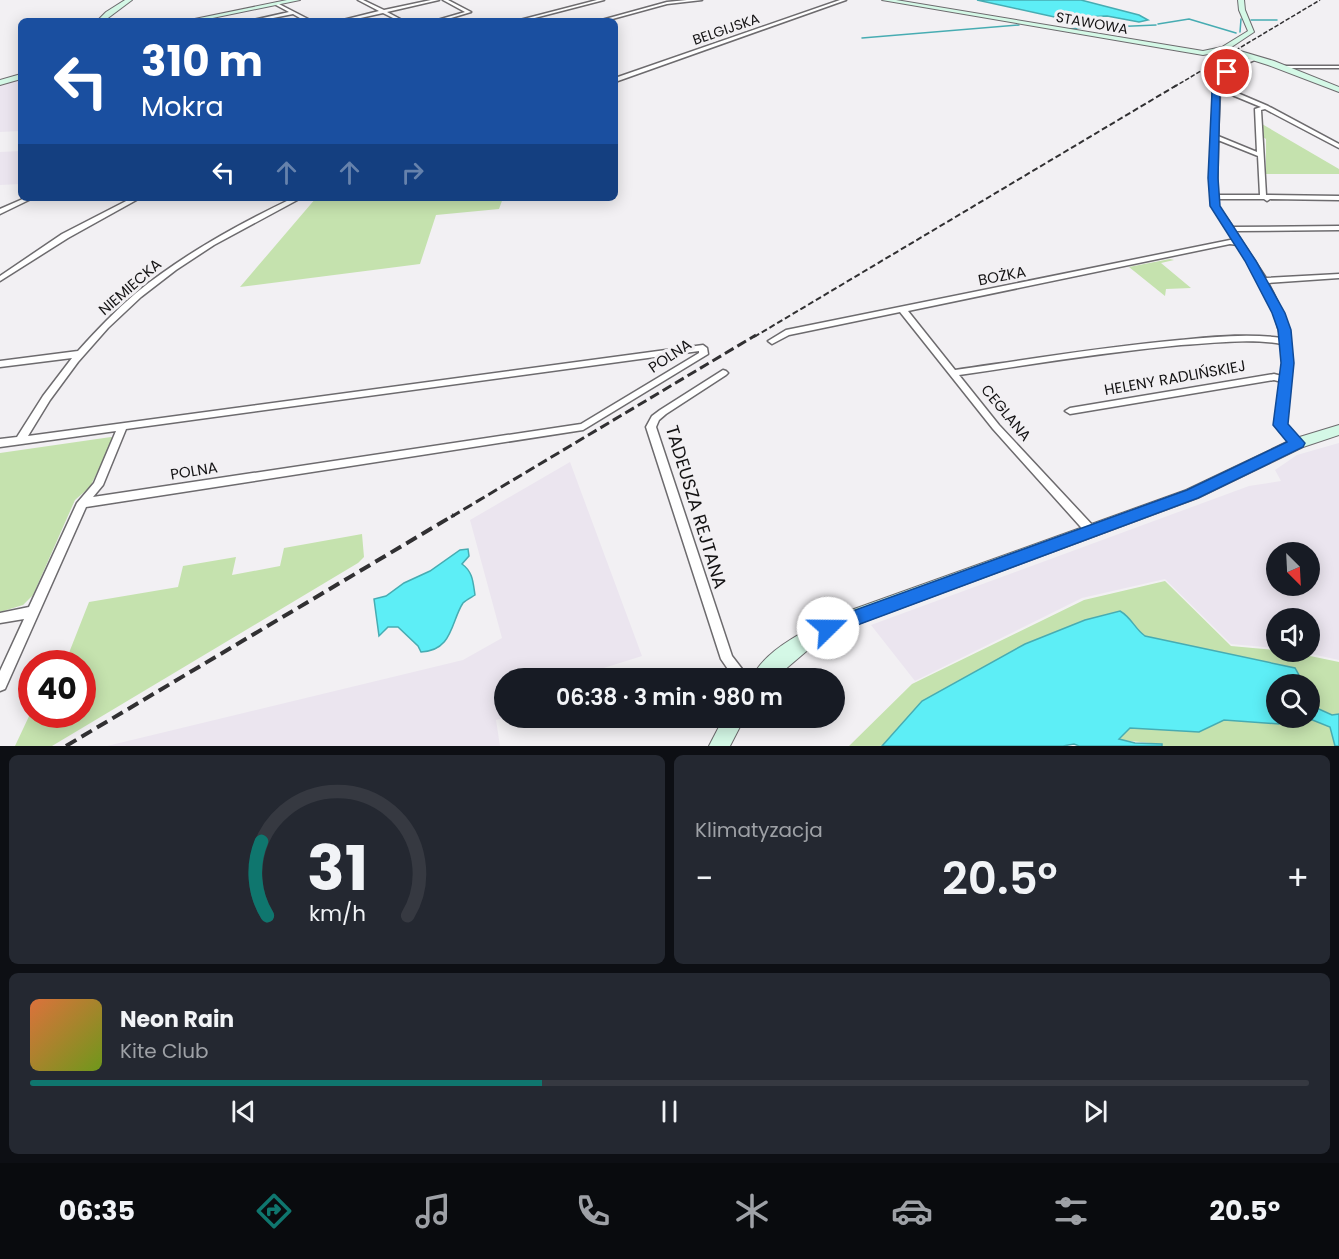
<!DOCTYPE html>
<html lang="pl">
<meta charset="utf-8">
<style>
body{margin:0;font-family:Poppins,sans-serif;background:#242831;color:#f1f3f6;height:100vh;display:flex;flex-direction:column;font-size:22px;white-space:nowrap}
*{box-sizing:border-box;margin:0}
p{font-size:20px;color:#9ea1a6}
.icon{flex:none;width:33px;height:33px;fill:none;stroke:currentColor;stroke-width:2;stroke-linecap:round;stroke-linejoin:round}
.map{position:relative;height:746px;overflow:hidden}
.details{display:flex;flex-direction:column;gap:9px;padding:9px;background:#0d0f14;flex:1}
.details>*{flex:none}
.hud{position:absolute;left:18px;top:18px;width:600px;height:183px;border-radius:9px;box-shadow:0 3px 15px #0003;background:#1a4fa0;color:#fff;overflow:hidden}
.needle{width:39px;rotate:156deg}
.buttons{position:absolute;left:1266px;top:542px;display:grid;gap:12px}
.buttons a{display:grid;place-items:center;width:54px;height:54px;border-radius:50%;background:#171b24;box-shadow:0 3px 15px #0003;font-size:30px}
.speed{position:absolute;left:18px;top:650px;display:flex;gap:12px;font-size:30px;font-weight:700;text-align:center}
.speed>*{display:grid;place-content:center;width:78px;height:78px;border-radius:50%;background:#171b24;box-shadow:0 3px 15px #0003;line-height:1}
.speed .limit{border:9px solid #d22;background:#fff;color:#111}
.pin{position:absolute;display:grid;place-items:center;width:51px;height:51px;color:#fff;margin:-26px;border:3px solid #fff;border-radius:50%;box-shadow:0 2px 6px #0007}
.me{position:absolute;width:66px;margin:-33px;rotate:68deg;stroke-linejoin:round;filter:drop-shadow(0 0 4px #0008)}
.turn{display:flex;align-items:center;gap:21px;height:126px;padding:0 24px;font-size:27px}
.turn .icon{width:78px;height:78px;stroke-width:2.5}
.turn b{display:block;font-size:42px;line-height:51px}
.lanes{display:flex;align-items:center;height:57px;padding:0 24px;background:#0003;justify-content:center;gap:30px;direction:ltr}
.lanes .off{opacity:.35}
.big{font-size:45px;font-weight:600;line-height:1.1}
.details .tile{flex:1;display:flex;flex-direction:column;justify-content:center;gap:9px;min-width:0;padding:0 21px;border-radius:9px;background:#242831}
.details .dial{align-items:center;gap:0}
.dial svg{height:156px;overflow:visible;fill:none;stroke:#363941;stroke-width:7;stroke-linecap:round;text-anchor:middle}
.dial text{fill:#f1f3f6;stroke:none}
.song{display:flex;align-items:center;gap:18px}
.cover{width:72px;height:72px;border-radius:9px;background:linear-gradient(135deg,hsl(20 70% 55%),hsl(80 70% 35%))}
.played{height:6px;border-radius:3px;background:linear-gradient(90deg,#0f766e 40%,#363941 40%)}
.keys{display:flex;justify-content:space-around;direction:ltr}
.heat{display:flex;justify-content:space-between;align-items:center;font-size:33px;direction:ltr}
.details .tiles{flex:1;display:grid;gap:9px;grid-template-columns:1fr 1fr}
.tile:last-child{grid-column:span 2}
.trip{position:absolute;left:494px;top:668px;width:351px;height:60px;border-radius:30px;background:#171b24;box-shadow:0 3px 15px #0003;font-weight:600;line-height:60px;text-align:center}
.tab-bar{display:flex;height:96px;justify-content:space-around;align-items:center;background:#090b0e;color:#9ea1a6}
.tab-bar .icon{width:42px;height:42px}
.tab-bar .selected{color:#0f766e}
.tab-bar b{font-size:27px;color:#f1f3f6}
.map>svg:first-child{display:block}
.built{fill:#ebe5ef;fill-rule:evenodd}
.green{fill:#c5e2ae}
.water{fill:#5deef6;stroke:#47acb2;stroke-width:1.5}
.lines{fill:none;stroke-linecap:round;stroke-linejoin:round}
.stream{stroke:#47acb2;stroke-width:1.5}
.street-casing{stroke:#6d6b6e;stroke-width:3}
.secondary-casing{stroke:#6d6b6e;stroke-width:2}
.street{fill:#fff;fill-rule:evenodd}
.secondary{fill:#d4f8e6;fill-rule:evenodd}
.rail-far3{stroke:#313032;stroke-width:1.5;stroke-dasharray:4.5 2;stroke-linecap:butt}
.rail-far2{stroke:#313032;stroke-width:2;stroke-dasharray:6 3;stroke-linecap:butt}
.rail-far1{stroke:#313032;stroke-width:3;stroke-dasharray:10 4.5;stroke-linecap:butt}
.rail{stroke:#313032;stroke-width:4;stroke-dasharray:12 6;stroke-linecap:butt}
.route{fill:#1a73e8;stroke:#114b97;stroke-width:1.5}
.labels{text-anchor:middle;stroke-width:6;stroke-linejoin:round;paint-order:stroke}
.far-street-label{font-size:14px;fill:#141314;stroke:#f2f0f3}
.street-label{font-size:15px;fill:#141314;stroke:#f2f0f3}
.near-street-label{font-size:18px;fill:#141314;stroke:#f2f0f3}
</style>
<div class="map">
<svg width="1339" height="746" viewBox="0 0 1339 746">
<rect width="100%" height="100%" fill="#f2f0f3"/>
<g class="built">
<polygon points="21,79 21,131 0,132 0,86"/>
<polygon points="21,151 21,184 0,185 0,152"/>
<path d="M1339 443V660L1297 651H1310V618H1276V648L1231 644 1165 579 1082 598 915 681 871 625 1249 486 1281 481 1275 470 1297 455ZM1276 552H1310V585H1276Z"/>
<polygon points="570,462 642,656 572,678 504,678 504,717 507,717 496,720 500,746 107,746 463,660 502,638 470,520"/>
</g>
<g class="green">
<polygon points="1262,124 1339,169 1339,174 1266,174 1266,139 1263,137"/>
<polygon points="316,198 503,198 499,209 436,215 420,264 240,287"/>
<polygon points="1170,259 1174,260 1161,263 1191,288 1166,289 1165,296 1129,267"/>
<polygon points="111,437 114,438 90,487 75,500 33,595 23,605 0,612 0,453"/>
<polygon points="362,534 364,557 358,563 52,746 15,746 31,712 32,714 82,714 82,663 65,663 89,602 178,587 183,566 236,557 232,575 280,566 284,548"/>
<polygon points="1165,581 1231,646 1286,651 1339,662 1339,714 1332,715 1310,705 1310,684 1304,684 1295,668 1145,636 1135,629 1120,611 1085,620 1025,644 922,701 882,746 849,746 912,684 1084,600"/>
<polygon points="1286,717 1305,717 1330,727 1335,746 1162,746 1162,744 1119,740 1130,727 1199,732 1224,720 1278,724"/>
</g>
<g class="water">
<polygon points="977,0 1081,0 1139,15 1148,20 1139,22 1107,16 1059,18"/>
<path d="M468 549 469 556 462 564C473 572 473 582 475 595 472 597 466 600 463 603 451 621 453 651 421 652L418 646 398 627H388L379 636 374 599 386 596 404 583 430 571 460 550Z"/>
<path d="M1120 611C1132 618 1134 628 1145 636L1295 668 1304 684H1276V717H1286L1279 724 1224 720 1199 732 1130 728 1119 739 1135 743 1162 744V746H1079L1074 744 1063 746H882L922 701 1025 644 1085 620Z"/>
<polygon points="1310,705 1332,715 1339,714 1339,746 1335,746 1330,727 1305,717 1310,717"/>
</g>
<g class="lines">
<g class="stream">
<polyline points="1251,20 1277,20"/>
<polyline points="1158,24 1189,19 1236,33"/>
<polyline points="1064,29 1156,25"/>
<polyline points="1240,32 1241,19"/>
<polyline points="862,38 1019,25"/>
</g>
<defs>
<g id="street">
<polygon points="358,0 363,0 384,10 431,0 439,0 387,12 404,21 399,21 383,13 347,21 339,21 379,11"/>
<polygon points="443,0 448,0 471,12 441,21 434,21 465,12"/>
<polygon points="597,0 604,0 523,21 516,21"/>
<polygon points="687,0 702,0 667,4 605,21 598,21 667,2"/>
<polygon points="840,0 846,0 615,82 615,78"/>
<polygon points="277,3 310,20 310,21 305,21 293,14 258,21 249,21 289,12 276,5"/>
<path d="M1255 57 1259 58C1244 65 1230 70 1221 86L1268 106 1339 144V148L1337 147 1265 109 1261 110 1266 195 1339 196V200L1270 199 1267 201 1264 199H1218V206L1233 227 1339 226V230L1235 231 1266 278 1339 274V278L1268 283C1298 337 1293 366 1285 425L1302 441 1303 443 1302 445H1294L1282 434 1275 425 1282 382 1274 380 1070 414 1065 411 1070 408 1274 374 1282 376 1283 360 1282 344C1249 338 1214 343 1181 345 1107 352 1033 364 959 375L999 425 1096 529 1098 532 1096 535 1092 536 1088 535 993 429 900 312 789 335 772 344 768 341 786 330 1230 240H1235L1212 206 1213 92C1221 73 1236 63 1255 57ZM1220 90 1261 107 1255 109 1257 152 1218 136ZM1218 140 1258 156 1260 195H1217ZM1230 244 1238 245 1266 293 1274 312 1281 338C1248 333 1213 337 1180 340 1104 347 1030 359 955 370L908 311Z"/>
<rect x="1281" y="66" width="58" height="2"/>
<polygon points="25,198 33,198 0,214 0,209"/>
<polygon points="132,198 140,198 68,238 0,281 0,276 62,234"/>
<path d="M293 198H301L214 245 176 270 141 297 108 328 78 362 50 400 28 436 703 345 707 348 708 354 583 430 86 507 5 689 0 691V671L24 619 0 623V613L29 607 77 503 94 483 116 431 0 447V439L17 437 43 396 72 358 0 367V361L78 351C96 331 115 311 136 293 184 254 237 225 293 198ZM699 351V353L581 424 93 497 103 485 126 429Z"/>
<polygon points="723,370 726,371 728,373 726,375 666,414 659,420 656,427 732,656 749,678 734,678 721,659 646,427 652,416 660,410"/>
</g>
<g id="secondary">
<polygon points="125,0 132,0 104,21 97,21 106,12"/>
<polygon points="287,0 300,0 198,21 185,21"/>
<polygon points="882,0 896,0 1203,51 1222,47 1248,31 1239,10 1238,0 1244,0 1245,10 1254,32 1230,48 1274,61 1339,87 1339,92 1268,65 1224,51 1203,55"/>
<polygon points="21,74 21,79 0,85 0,80"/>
<path d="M1339 425V435L1303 447 1198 498 855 625 809 649 775 678H752C765 648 814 626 843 613L1186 490 1293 439Z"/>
<polygon points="724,717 745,717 730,746 709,746"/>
</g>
</defs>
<use href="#street" class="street-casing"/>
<use href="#secondary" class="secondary-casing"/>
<use href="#street" class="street"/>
<use href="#secondary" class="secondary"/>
<polyline class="rail-far3" points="1174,87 1320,0"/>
<polyline class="rail-far2" points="754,337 1177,85"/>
<polyline class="rail-far1" points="451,517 756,335"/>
<polyline class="rail" points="66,746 454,515"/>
</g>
<polygon class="route" points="1227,70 1231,72 1223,80 1220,92 1218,178 1220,206 1256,261 1285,313 1291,330 1294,363 1288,424 1305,443 1303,447 1198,498 828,636 822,633 819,628 822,622 1187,490 1287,442 1273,425 1281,363 1278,330 1272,313 1245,261 1210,206 1208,178 1212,92 1217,78"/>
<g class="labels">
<g class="far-street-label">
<text transform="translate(1092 23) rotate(10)" y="5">STAWOWA</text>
<text transform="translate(726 29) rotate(-19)" y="5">BELGIJSKA</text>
</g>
<g class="street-label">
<text transform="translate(1002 276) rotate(-11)" y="5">BOŻKA</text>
<text transform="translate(130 287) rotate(-41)" y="5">NIEMIECKA</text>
<text transform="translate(670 356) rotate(-34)" y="5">POLNA</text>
<text transform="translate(1175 378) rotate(-10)" y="5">HELENY RADLIŃSKIEJ</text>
<text transform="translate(1006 413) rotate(50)" y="5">CEGLANA</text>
<text transform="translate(194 471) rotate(-9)" y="5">POLNA</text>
</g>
<g class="near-street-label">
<text transform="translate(696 507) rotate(73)" y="6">TADEUSZA REJTANA</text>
</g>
</g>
</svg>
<div class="buttons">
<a><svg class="needle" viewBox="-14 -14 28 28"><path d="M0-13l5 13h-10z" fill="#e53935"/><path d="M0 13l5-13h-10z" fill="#9ea1a6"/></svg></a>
<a><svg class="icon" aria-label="sound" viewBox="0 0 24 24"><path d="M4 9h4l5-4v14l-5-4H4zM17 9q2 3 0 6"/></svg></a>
<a><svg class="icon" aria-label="search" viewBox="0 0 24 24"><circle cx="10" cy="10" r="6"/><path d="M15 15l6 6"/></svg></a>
</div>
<div class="speed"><div class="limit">40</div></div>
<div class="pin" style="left:1227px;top:72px;background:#d93025"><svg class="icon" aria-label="arrive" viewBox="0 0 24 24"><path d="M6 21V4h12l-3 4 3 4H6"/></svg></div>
<svg class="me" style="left:828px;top:628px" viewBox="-20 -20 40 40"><circle r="19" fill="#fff"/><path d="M0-13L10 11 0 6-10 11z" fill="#1a73e8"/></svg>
<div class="trip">06:38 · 3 min · 980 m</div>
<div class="hud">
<div class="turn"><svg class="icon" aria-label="left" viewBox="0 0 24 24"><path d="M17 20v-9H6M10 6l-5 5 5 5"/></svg><div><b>310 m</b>Mokra</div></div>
<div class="lanes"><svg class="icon" aria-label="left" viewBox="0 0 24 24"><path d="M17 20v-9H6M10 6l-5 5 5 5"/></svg><svg class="icon off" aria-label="ahead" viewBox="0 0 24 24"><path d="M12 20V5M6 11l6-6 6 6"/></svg><svg class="icon off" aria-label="ahead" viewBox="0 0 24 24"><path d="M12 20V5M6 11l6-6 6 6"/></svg><svg class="icon off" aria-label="right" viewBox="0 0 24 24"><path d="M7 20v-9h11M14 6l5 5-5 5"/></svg></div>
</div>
</div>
<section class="details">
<div class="tiles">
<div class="tile dial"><svg viewBox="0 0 100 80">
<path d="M14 69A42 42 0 1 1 86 69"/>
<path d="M14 69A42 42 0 0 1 11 31" stroke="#0f766e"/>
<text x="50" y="56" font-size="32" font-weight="700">31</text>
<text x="50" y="72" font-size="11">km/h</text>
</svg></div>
<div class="tile"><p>Klimatyzacja</p>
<div class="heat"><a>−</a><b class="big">20.5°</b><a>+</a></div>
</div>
<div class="tile">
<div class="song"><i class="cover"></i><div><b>Neon Rain</b><p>Kite Club</p></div></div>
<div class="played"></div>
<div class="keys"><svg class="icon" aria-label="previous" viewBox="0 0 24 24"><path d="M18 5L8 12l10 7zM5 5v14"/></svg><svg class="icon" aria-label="pause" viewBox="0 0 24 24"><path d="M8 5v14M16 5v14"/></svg><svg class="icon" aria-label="next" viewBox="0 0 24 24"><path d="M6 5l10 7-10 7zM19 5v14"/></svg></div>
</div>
</div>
</section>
<nav class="tab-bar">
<b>06:35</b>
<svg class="icon selected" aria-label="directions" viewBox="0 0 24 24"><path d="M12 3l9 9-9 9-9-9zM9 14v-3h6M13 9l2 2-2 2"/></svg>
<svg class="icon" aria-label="music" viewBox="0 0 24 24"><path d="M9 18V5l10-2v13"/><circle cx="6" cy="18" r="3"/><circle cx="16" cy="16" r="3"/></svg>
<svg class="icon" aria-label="phone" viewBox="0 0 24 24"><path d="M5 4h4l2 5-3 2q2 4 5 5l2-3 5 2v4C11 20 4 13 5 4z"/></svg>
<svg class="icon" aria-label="climate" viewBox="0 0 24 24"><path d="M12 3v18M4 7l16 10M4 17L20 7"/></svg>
<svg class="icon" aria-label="car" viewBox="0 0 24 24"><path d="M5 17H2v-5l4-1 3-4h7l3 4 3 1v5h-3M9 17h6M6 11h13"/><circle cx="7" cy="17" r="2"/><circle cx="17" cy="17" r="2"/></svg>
<svg class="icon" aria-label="filters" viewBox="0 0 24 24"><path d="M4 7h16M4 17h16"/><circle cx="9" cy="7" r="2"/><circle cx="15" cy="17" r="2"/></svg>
<b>20.5°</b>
</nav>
